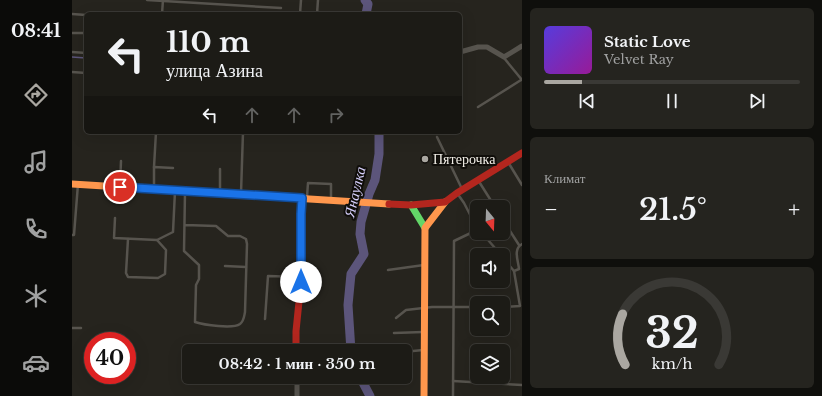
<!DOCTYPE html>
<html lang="ru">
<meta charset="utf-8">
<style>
body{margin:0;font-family:"Libre Baskerville",serif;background:#25241f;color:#f1f3f6;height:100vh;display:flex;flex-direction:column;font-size:15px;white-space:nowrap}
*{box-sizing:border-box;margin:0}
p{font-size:13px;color:#a0a1a1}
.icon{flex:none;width:22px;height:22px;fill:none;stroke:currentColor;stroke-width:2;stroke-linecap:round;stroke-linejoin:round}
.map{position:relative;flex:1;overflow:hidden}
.sheet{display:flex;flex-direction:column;gap:8px;padding:8px;background:#0f0f0c;width:300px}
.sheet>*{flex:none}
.guide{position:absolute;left:12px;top:12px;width:378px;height:122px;border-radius:6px;box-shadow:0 4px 16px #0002,0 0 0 1px #3a3935;background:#1c1b16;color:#f1f3f6;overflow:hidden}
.needle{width:26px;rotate:161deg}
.buttons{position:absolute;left:398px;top:200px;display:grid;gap:8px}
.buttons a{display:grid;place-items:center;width:40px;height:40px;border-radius:6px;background:#1c1b16;box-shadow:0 4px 16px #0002,0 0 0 1px #3a3935;font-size:20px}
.speed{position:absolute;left:12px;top:332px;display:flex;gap:8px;font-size:20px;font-weight:700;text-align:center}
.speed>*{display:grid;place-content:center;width:52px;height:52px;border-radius:50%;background:#1c1b16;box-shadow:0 4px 16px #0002,0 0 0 1px #3a3935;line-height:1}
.speed .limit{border:6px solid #d22;background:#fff;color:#111}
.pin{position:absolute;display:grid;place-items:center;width:34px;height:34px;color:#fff;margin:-17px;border:2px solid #fff;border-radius:50%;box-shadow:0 1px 4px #0007}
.me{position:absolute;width:44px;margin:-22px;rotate:0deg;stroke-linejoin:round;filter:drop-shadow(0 0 3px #0008)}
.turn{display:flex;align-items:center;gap:14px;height:84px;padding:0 16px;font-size:18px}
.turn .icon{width:52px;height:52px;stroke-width:2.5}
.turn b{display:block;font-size:28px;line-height:34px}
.lanes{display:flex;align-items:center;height:38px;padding:0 16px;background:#0003;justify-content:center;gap:20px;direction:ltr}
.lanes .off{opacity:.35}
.big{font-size:30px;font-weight:600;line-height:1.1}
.sheet .tile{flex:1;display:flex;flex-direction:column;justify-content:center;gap:6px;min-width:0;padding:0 14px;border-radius:6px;background:#25241f}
.sheet .dial{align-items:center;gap:0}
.dial svg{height:104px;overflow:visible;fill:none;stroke:#3a3935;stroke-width:7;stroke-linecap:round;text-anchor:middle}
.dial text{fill:#f1f3f6;stroke:none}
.song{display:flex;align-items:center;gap:12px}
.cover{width:48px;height:48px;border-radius:6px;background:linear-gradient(135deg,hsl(250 70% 55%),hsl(300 70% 35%))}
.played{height:4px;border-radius:2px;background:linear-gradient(90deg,#aaa7a1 15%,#3a3935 15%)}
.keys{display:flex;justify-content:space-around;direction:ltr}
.heat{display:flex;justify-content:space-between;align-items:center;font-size:22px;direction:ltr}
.trip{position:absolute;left:110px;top:344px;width:230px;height:40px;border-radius:6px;background:#1c1b16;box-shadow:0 4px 16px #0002,0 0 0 1px #3a3935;font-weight:600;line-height:40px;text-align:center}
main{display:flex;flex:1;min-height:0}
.menu{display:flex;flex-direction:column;width:72px;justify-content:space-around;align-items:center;background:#0b0b09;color:#a0a1a1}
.menu .icon{width:28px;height:28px}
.menu .on{color:#aaa7a1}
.menu b{font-size:18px;color:#f1f3f6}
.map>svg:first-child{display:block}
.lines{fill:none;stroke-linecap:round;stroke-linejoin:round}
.stream{stroke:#5c557b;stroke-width:1.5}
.river{stroke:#5c557b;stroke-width:9}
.lane{stroke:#57544e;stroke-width:2.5}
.street{stroke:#57544e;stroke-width:5}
.fast{stroke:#63d668;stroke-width:7}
.slow{stroke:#ff974d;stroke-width:7}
.jam{stroke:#b3261e;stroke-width:7}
.route-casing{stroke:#114b97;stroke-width:10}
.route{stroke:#1a73e8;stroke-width:7}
.poi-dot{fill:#aaa7a1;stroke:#100e0a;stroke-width:1.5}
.labels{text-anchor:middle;stroke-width:4;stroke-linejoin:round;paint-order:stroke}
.poi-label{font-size:14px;fill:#f1eee7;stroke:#100e0a;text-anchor:start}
.water-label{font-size:15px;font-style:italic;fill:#d6d0fb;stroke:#100e0a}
</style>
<main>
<nav class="menu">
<b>08:41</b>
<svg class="icon on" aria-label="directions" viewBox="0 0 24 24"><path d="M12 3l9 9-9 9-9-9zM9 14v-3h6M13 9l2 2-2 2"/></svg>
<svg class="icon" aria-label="music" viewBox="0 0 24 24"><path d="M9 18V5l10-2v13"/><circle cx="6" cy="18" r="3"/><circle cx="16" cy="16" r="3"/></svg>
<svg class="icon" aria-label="phone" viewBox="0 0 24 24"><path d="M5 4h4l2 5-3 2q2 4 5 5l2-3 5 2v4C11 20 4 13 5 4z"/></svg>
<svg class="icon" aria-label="climate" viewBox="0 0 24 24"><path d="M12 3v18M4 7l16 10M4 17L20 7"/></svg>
<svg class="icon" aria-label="car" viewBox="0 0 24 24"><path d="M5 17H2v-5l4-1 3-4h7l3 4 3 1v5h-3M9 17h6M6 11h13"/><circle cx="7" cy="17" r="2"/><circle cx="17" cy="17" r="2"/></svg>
</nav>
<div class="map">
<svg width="450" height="396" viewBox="0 0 450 396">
<rect width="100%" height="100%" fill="#26241e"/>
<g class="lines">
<polyline class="stream" points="0,57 14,58"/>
<g class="river">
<polyline points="293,0 296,4 294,14"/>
<polyline points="279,351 276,305 279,274 292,254 288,234 289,222 297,194 303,180 307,154 307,132"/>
<polyline points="288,377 298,396"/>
</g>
<g class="lane">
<polyline points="75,0 209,8"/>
<polyline points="0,14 14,15"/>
<polyline points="90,14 91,0"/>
<polyline points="228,14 229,0"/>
<polyline points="245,14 246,0"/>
<polyline points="0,33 14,33"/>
<polyline points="0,52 14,53"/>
<polyline points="432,58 450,80"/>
<polyline points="0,72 14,73"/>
<polyline points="406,107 449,80"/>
<polyline points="365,137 390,189"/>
<polyline points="436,162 450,185"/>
<polyline points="82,167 84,132"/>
<polyline points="406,180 423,207"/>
<polyline points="48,186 49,161"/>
<polyline points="82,188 82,167 101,168"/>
<polyline points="148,192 148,169"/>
<polyline points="169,193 171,132"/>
<polyline points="385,193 392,203 405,228"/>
<polyline points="235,197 236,183 259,184 259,200"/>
<polyline points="43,218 42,238 85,240 101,232 103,191"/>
<polyline points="431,220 447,245"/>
<path d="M113 225 144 226 156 236H168L174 239 175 244 173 312C172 317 172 321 168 324 161 329 132 325 123 322L124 285 127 279V265L112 251 113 192"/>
<polyline points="410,233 429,255"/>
<polyline points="0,235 2,235 6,184"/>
<polyline points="56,239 54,273 56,277 86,278 93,274 94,250 85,240"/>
<path d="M431 258 442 271 447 269C446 260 441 249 450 244"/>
<polyline points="153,266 174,267"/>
<polyline points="316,270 352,265"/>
<polyline points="431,307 448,306 442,271"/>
<polyline points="324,318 334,310 360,307 405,307"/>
<polyline points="193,319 196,276 228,277"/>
<polyline points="0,328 9,328"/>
<polyline points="322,333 351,332"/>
<polyline points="333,355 341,351 351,350"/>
<polyline points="381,381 450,385"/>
<polyline points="381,396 382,241 405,230"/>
</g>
<g class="street">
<polyline points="388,52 406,47 415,47 432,57 450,46"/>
<polyline points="225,377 225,396"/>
</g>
<polyline class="fast" points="339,205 353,228"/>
<g class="slow">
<polyline points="0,184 317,204"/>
<polyline points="352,396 353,228 373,202"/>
</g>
<g class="jam">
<polyline points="317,204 339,205 373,202 385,193 450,153"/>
<polyline points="224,351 224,331 229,282 229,214 230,198"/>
</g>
</g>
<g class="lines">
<defs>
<polyline id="route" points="48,187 230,198 229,214 229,282"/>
</defs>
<use href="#route" class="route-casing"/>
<use href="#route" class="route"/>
</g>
<circle class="poi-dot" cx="353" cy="159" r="4"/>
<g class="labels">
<g class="poi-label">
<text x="361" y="164">Пятерочка</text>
</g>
<g class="water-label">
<text transform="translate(283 192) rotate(-77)" y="5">Янаулка</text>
</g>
</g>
</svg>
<div class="buttons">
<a><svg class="needle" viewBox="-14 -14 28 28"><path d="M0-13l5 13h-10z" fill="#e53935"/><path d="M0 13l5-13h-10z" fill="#a0a1a1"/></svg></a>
<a><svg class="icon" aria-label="sound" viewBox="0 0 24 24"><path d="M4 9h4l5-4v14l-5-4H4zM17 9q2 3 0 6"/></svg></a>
<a><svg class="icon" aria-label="search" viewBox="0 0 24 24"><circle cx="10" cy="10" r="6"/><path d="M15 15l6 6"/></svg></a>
<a><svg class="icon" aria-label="layers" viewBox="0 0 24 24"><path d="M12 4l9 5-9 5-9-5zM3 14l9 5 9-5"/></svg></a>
</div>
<div class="speed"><div class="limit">40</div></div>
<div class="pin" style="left:48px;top:187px;background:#d93025"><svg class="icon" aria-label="arrive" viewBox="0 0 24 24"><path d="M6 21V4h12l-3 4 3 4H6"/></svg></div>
<svg class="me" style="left:229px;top:282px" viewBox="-20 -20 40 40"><circle r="19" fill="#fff"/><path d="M0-13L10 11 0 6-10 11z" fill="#1a73e8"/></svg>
<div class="trip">08:42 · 1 мин · 350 m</div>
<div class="guide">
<div class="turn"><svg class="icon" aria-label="left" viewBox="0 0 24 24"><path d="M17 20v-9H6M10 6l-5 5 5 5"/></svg><div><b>110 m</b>улица Азина</div></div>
<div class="lanes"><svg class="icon" aria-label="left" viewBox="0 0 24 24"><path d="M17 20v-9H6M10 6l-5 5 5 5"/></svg><svg class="icon off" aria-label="ahead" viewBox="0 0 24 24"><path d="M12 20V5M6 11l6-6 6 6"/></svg><svg class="icon off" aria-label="ahead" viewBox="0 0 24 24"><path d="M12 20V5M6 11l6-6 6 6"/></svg><svg class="icon off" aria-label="right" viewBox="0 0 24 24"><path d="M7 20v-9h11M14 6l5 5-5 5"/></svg></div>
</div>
</div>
<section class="sheet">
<div class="tile">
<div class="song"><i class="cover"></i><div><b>Static Love</b><p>Velvet Ray</p></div></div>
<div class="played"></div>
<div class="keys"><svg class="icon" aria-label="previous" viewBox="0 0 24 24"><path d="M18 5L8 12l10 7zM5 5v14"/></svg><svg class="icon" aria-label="pause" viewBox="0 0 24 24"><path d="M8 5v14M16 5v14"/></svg><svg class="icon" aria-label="next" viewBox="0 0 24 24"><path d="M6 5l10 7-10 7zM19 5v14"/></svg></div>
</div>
<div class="tile"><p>Климат</p>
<div class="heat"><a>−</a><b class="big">21.5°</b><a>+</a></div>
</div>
<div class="tile dial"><svg viewBox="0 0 100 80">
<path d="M14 69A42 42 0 1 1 86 69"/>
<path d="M14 69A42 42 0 0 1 12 30" stroke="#aaa7a1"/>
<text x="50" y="56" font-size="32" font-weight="700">32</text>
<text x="50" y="72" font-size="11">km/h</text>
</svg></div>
</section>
</main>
